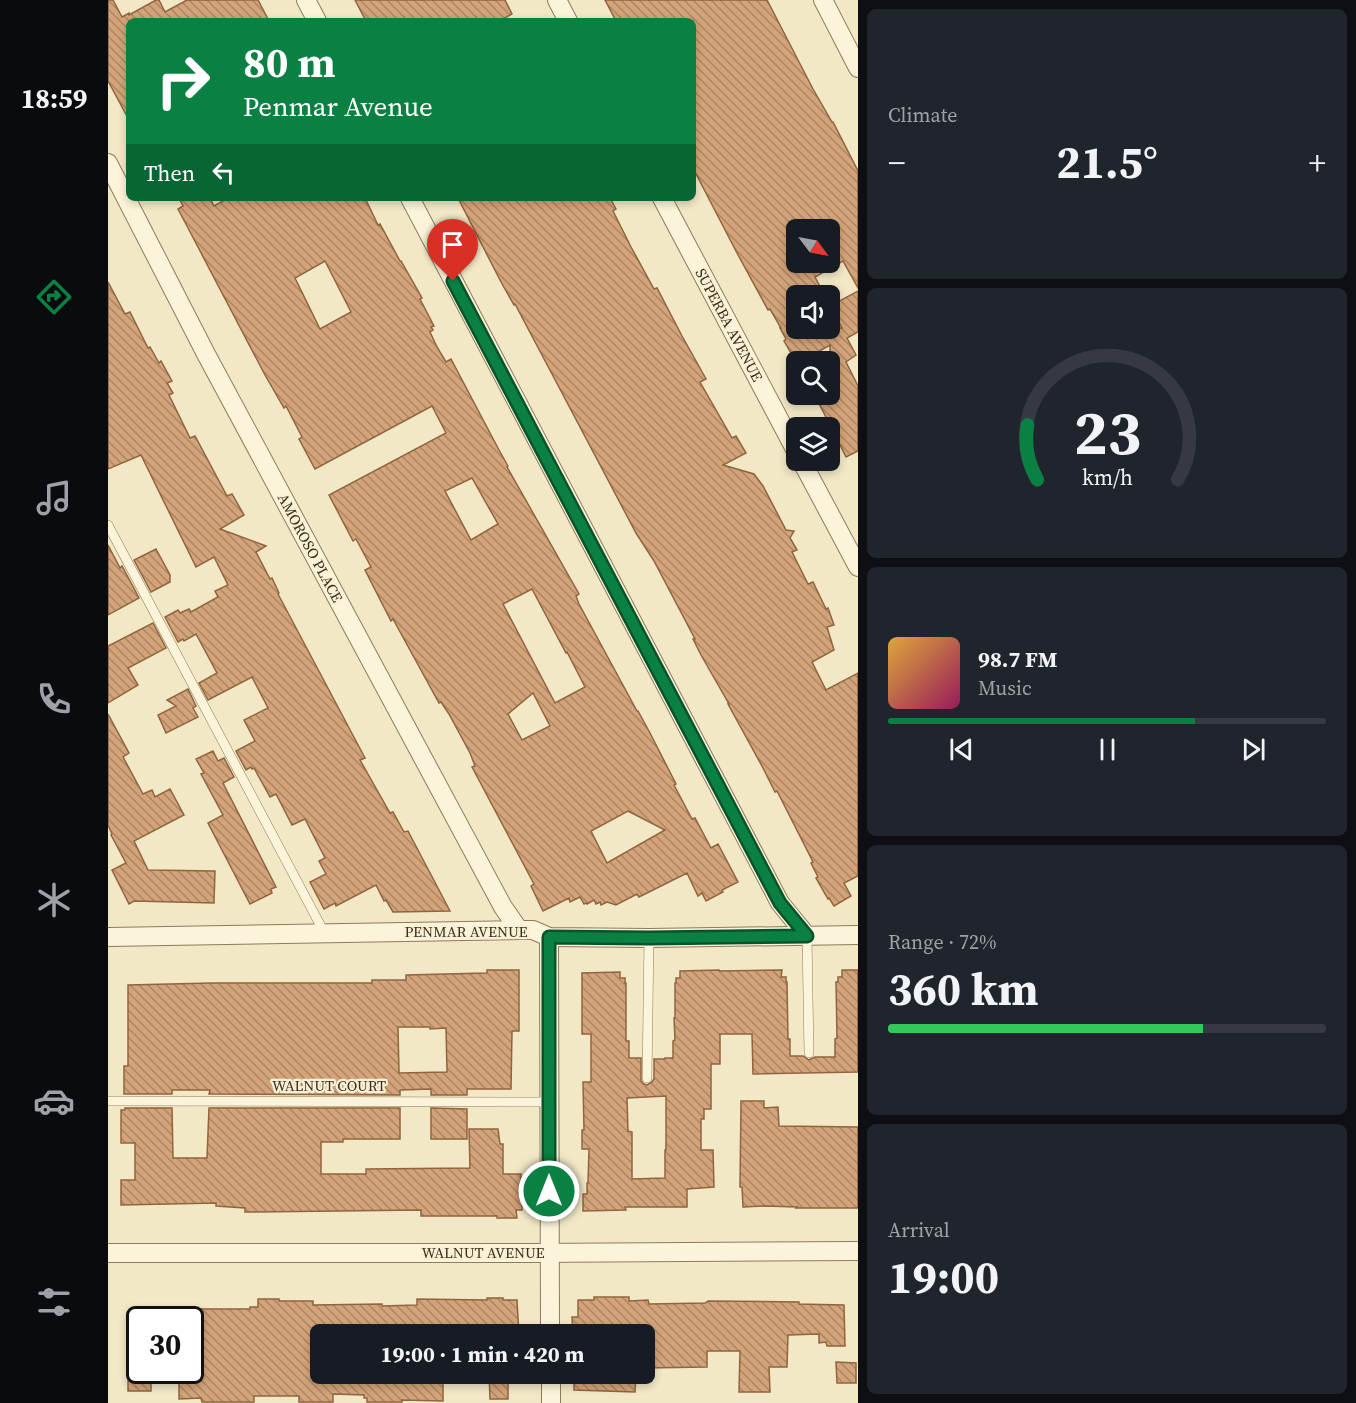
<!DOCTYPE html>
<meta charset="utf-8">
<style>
body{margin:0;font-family:"Source Serif 4",serif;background:#20242c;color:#f1f3f6;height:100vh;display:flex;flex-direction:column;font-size:22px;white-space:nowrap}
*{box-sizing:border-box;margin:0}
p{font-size:20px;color:#9ea1a6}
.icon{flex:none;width:33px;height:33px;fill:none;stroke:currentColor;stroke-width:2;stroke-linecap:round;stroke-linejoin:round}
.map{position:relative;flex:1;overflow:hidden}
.panel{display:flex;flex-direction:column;gap:9px;padding:9px;background:#0d0f14;width:498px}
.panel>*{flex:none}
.banner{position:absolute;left:18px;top:18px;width:570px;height:183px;border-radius:9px;box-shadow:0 3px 9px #0003;background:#0b8043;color:#fff;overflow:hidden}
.needle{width:39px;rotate:122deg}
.tools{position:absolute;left:678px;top:219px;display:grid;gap:12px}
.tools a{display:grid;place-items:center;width:54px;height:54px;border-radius:9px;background:#171b24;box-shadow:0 3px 9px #0003;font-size:30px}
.speed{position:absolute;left:18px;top:1306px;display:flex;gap:12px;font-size:30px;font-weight:700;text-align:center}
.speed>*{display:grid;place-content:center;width:78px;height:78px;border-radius:50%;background:#171b24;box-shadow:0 3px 9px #0003;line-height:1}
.speed .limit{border:3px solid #111;border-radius:9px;background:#fff;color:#111}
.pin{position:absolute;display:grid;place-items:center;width:51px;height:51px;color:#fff;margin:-62px -26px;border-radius:50% 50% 50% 0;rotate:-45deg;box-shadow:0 0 6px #0007}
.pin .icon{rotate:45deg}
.me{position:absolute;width:66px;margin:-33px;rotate:0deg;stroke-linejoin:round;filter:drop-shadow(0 0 4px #0008)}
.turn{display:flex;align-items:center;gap:21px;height:126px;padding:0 18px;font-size:27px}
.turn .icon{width:78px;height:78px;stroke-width:2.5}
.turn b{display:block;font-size:42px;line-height:51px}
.then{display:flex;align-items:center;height:57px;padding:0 18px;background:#0003;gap:12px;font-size:22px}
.big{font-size:45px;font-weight:700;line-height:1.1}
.panel .card{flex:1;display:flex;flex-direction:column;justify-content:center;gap:9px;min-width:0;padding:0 21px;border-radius:9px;background:#20242c}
.panel .dial{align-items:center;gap:0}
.dial svg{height:156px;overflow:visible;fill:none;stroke:#363941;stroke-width:7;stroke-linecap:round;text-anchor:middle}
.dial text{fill:#f1f3f6;stroke:none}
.song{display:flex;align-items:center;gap:18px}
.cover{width:72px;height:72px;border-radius:9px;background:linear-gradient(135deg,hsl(40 70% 55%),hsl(330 70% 35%))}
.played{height:6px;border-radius:3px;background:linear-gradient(90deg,#0b8043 70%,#363941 70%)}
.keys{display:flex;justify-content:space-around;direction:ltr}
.heat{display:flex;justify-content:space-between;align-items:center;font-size:33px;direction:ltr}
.charge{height:9px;border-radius:4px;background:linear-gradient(90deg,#34c759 72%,#363941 0)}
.trip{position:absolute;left:202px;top:1324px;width:345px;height:60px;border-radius:9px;background:#171b24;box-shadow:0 3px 9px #0003;font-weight:700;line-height:60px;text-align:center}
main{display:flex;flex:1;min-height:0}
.dock{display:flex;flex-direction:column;width:108px;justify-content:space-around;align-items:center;background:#090b0e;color:#9ea1a6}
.dock .icon{width:42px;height:42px}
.dock .on{color:#0b8043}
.dock b{font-size:27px;color:#f1f3f6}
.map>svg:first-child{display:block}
.building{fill:url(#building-back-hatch);stroke:#90643e;stroke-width:1.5;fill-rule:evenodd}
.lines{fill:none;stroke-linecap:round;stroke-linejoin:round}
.service-casing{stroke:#8f7a5a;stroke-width:10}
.minor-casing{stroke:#8f7a5a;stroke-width:20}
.service{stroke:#fbf4da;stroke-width:9}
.minor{stroke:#fbf4da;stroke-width:18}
.route-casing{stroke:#07532c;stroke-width:15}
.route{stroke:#0b8043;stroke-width:10}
.labels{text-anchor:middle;stroke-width:4.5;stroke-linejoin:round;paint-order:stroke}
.street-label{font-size:15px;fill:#3e301f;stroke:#f8f1d6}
</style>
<main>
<nav class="dock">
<b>18:59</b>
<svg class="icon on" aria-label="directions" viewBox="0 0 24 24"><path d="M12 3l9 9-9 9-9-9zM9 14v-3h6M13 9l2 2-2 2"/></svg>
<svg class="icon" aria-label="music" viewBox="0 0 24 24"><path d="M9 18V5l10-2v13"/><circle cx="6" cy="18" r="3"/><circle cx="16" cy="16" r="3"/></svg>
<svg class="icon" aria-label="phone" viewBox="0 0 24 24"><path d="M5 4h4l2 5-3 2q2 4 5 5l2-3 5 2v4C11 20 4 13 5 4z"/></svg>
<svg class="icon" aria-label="climate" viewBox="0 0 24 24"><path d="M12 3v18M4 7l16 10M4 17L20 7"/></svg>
<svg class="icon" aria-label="car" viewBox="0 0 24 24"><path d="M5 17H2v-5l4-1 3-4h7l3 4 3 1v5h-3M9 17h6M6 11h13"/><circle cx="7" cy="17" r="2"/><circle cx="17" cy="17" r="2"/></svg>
<svg class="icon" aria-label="filters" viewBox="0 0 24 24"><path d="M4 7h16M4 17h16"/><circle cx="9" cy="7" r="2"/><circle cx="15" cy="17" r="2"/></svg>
</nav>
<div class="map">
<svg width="750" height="1403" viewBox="0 0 750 1403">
<defs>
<pattern id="building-back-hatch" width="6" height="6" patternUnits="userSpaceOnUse" patternTransform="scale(1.5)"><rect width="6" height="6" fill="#d3a479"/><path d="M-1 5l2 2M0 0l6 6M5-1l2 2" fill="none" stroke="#ad8663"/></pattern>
</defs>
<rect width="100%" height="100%" fill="#f2e8c6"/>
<g class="building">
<polygon points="0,0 5,0 14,17 21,13 21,15 48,0 51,0 57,12 79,0 150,0 161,21 21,21 21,120 0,81"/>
<polygon points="247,0 397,0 404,14 391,21 258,21"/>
<path d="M497 0H659L705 89 724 122H725L750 171V288L735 261 707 277 717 296H688V328H734L722 306 750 291V332L739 338 748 355 738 362 750 386V451L738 457 732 445 729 446 722 430V428H720L718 424 721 423 706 394H722V345L692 362H688L676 341 678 339 672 328H673L662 309 660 310 629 253 585 168V21H508ZM688 230H722V262H688Z"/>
<path d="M71 198H102L106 206 120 198H257L270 225 272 224 292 261H293L314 298 312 299 326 326 323 327 325 330 322 332 329 347 338 362 343 359 391 450 400 466 399 467 471 594 468 596 471 604 529 711H530L542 733 568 784 566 785 584 819 587 818 603 848 610 844 630 882 614 890 615 892 598 901 594 893 590 896 579 873 531 897 529 894 508 905 499 902 493 905 492 902 488 904 486 900 479 904 478 903 476 904 472 897 462 902 461 898 435 911 423 886 426 884 364 767 367 766 362 753 341 714 333 702 331 703 285 619 283 621 257 570 263 567 248 539 245 541 221 495 338 433 324 406 207 469 191 439 194 437 178 406 176 408 157 375 80 228 70 209 75 206ZM217 261 243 312 212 329 187 278ZM364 478 390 524 363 540 337 491ZM424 589 458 653 459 652 477 687 447 703 395 604ZM425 693 442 726 414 740 400 714ZM520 811 557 830 499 863 483 831Z"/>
<polygon points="350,198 502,198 508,209 505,211 523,247 546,289 549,288 574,336 598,379 592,382 624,438 628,436 638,453 615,465 646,474 655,486 678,530 686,531 682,538 689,550 684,552 700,584 705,582 718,609 720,608 726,625 719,627 726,650 704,662 718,690 750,673 750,876 736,883 743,896 726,906 721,898 720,899 708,878 710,877 703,863 705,862 669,791 667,792 655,768 620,704 621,704 593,655 585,639 587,639 546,561 528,533 407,304 406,305 393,282"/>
<polygon points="0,282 17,314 22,312 40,348 42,347 51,363 53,361 64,381 59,383 65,393 61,395 82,438 87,436 119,496 124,494 136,515 112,529 158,546 148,552 162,579 164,578 171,593 170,594 257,758 252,760 282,813 285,812 296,832 300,831 342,911 285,912 278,900 276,901 268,885 228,906 227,903 216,909 202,882 218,874 211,861 217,858 197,819 184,825 168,794 162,797 146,768 144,769 143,767 138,770 128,751 147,741 136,720 160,708 144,677 100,700 91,683 109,673 88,634 76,641 75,639 70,642 57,617 70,610 72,613 81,609 83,612 110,597 107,591 120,585 106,557 88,567 33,455 0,469"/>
<polygon points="0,545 12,568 14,566 31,598 0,615"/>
<polygon points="48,549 62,575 62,582 43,592 26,560"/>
<polygon points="45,623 58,648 20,668 30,685 0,703 0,646"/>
<polygon points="80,689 88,706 85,708 90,717 58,733 50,715 68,706 59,700"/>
<polygon points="0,714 21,753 15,757 35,794 44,790 47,797 62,789 76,815 26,841 40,870 107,871 106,903 26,901 21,904 4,870 18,863 3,835 4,834 0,825"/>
<polygon points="105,751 110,761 116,758 126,777 115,783 168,887 163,889 164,893 142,904 100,823 115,815 93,774 96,773 88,759"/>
<path d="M379 970H411V1031H404L403 1089H359V1095H323V1089L292 1090V1095L101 1094 102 1090H64V1094H16V1066H20V985L104 983H264V980H298V975L379 973ZM290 1027H322V1029L338 1028 339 1072 291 1073Z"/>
<path d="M611 970V971L674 970 673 977H678V982H679L680 1039H682V1056H695L701 1060 707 1057H727V1039L729 1038 728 982H730V977H734V970H750V1072L645 1074 644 1034H612V1064H603V1109H596V1119H593V1150H605L606 1187 579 1189V1207H517L518 1210 475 1211V1194H479V1183H480L481 1149H474V1130H476L475 1082H483V1034H474V973L512 972V978H517V983H518V1041H521V1058H533V1081L536 1084 539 1085 544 1082 546 1079V1059H557V1058H565V1041L567 1040 566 1018H567V983H568V978H572V971ZM558 1096V1150H557V1178L524 1179V1132L520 1131 519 1098Z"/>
<polygon points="633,1101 656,1101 656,1108 670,1107 671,1126 750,1127 750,1208 688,1208 689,1207 657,1206 635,1207 634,1187 632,1187"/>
<polygon points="17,1108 64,1108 65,1158 99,1158 101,1108 292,1108 292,1139 235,1139 235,1142 213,1142 213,1174 258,1174 258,1169 362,1168 361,1129 390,1129 392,1144 395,1144 395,1174 413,1174 414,1210 408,1210 409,1218 389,1218 389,1216 313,1216 313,1210 137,1212 137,1208 108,1206 108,1203 13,1205 13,1180 27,1180 27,1143 13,1143 13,1110 17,1110"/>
<polygon points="323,1108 359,1109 359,1139 323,1139"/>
<polygon points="486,1297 521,1297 521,1301 540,1300 541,1304 597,1303 600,1301 691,1302 691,1304 736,1305 737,1346 719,1346 718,1342 711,1343 711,1334 680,1335 679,1367 661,1367 662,1392 631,1392 632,1351 599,1351 599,1367 537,1368 537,1335 465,1335 464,1317 470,1317 470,1300 486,1300"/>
<polygon points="379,1298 395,1298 395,1300 409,1300 411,1335 205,1335 205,1374 335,1374 335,1401 294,1400 294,1402 259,1402 259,1398 256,1398 256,1395 225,1394 225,1402 191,1402 191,1396 146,1396 146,1402 94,1402 93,1398 71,1399 71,1377 82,1376 82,1309 142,1309 142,1307 150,1307 150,1299 171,1299 171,1301 205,1301 205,1305 274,1304 274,1306 309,1305 309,1299 379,1300"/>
<polygon points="728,1362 748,1363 748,1383 729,1383"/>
<polygon points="20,1371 43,1372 43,1391 20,1391"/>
<polygon points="381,1374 400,1374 400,1399 382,1399"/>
<polygon points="466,1374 528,1374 527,1392 466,1390"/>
</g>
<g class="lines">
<defs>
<g id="service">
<polyline points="0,525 217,934"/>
<polyline points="699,936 701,1053"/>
<polyline points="539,1078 541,938"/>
<polyline points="0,1101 441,1102"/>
</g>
<g id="minor">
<polyline points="198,0 209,21"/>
<polyline points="449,0 460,21"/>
<polyline points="715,0 750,68"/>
<polyline points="0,163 98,354 395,907 411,930"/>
<polyline points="302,198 672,903 699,936"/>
<polyline points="554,198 688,451"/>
<polyline points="693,460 750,567"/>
<polyline points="0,937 411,930 425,930 441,937 541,938 750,935"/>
<polyline points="441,937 442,1335"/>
<polyline points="0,1253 421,1253 750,1251"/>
<polyline points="443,1374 443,1403"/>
</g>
</defs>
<use href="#service" class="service-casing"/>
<use href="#minor" class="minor-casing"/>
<use href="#service" class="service"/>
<use href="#minor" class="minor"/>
</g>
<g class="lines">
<defs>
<polyline id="route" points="345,281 672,903 699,936 541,938 441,937 441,1191"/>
</defs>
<use href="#route" class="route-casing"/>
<use href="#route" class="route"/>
</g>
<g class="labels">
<g class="street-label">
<text transform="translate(621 325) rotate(62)" y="5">SUPERBA AVENUE</text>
<text transform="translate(202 548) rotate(62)" y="5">AMOROSO PLACE</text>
<text x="358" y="937">PENMAR AVENUE</text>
<text x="221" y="1091">WALNUT COURT</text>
<text x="375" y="1258">WALNUT AVENUE</text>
</g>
</g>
</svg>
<div class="tools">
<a><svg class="needle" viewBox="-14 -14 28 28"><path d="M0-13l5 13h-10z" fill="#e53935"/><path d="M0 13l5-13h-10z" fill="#9ea1a6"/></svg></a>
<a><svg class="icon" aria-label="sound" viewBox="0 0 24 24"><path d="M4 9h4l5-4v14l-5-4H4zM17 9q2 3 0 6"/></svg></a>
<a><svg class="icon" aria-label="search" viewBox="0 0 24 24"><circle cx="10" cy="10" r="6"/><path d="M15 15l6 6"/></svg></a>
<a><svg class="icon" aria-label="layers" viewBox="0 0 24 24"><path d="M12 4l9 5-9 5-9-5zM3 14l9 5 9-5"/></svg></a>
</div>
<div class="speed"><div class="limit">30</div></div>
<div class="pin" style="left:345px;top:281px;background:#d93025"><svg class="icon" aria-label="arrive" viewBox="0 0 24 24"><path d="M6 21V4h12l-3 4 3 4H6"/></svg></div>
<svg class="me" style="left:441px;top:1191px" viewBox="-20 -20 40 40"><circle r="17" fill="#0b8043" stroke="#fff" stroke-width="3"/><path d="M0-11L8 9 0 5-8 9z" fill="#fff"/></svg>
<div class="trip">19:00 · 1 min · 420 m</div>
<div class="banner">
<div class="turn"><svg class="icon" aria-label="right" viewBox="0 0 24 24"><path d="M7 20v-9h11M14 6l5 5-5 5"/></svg><div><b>80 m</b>Penmar Avenue</div></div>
<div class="then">Then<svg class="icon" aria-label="left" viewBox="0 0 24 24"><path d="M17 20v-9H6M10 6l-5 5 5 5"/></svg></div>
</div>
</div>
<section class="panel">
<div class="card"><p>Climate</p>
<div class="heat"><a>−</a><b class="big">21.5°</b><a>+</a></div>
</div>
<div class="card dial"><svg viewBox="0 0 100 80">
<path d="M14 69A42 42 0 1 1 86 69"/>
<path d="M14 69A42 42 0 0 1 9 41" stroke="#0b8043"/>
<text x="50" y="56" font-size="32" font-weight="700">23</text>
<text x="50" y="72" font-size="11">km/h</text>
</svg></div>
<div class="card">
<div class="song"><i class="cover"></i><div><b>98.7 FM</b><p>Music</p></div></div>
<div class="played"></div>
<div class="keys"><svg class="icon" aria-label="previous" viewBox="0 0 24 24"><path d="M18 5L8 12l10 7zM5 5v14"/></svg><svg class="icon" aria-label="pause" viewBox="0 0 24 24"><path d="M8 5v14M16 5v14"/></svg><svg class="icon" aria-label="next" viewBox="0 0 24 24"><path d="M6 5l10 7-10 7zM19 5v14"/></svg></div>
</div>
<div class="card"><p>Range · 72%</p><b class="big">360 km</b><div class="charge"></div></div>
<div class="card"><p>Arrival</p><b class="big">19:00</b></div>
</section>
</main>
